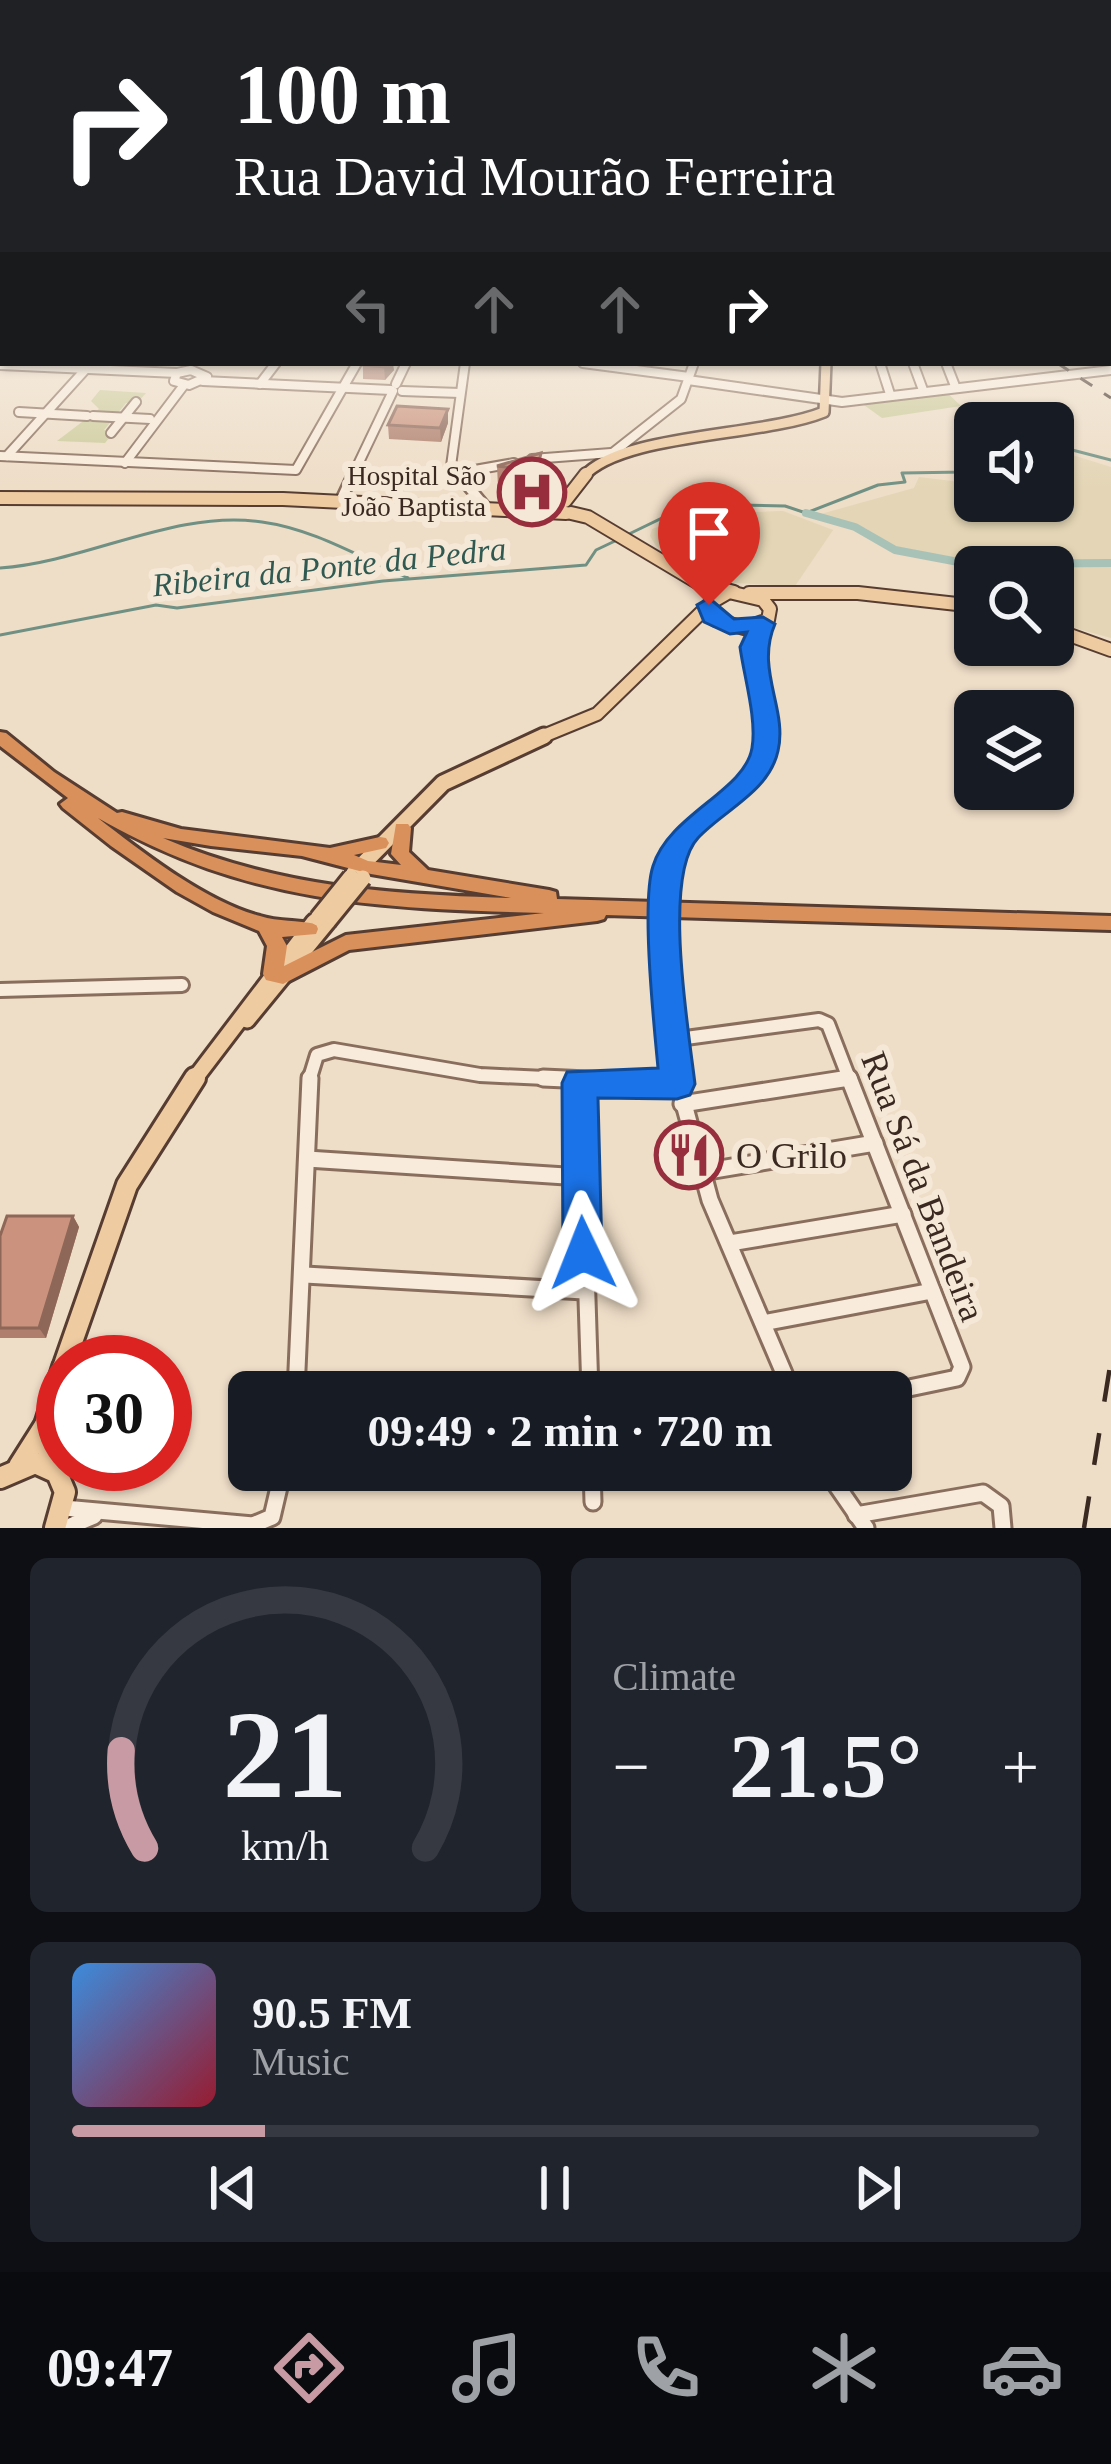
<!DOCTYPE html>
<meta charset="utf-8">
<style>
body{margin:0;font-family:Georgia,serif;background:#20242c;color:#f1f3f6;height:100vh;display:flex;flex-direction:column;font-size:45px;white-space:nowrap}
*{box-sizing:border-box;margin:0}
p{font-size:39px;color:#9ea1a6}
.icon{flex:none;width:66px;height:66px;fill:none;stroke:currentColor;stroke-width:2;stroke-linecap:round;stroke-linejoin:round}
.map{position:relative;height:1528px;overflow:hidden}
.sheet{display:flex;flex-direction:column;gap:30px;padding:30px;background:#0d0f14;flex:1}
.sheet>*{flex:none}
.banner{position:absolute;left:0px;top:0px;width:1113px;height:366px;box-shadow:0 3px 9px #0004;background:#202124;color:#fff;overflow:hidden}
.fabs{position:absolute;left:954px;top:402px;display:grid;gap:24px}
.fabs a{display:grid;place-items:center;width:120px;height:120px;border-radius:18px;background:#171b24;box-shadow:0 3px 9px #0004;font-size:60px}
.speed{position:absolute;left:36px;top:1335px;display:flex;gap:24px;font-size:60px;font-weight:700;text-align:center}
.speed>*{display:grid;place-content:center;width:156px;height:156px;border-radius:50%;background:#171b24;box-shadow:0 3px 9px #0004;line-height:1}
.speed .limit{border:18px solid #d22;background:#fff;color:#111}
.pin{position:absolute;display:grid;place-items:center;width:102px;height:102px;color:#fff;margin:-123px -51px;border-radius:50% 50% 50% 0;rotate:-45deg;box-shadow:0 0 12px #0007}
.pin .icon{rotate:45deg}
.me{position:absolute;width:132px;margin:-66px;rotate:358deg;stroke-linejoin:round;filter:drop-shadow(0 0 9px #0008)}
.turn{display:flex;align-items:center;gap:42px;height:252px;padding:0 36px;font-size:54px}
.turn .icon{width:156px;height:156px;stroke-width:2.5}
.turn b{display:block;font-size:84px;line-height:102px}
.lanes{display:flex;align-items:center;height:114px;padding:0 36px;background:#0003;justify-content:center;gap:60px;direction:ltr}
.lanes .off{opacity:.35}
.big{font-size:90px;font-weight:700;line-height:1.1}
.sheet .widget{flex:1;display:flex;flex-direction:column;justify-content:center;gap:18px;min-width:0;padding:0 42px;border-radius:18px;background:#20242c}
.sheet .dial{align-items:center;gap:0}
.dial svg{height:312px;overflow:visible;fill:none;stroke:#363941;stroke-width:7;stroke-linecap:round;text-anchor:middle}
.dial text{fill:#f1f3f6;stroke:none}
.song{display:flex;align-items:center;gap:36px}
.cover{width:144px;height:144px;border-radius:18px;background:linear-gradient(135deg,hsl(210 70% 55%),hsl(350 70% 35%))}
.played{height:12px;border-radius:6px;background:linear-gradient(90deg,#c89aa3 20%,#363941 20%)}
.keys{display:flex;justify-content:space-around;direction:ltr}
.heat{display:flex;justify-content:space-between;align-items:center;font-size:66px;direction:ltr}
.sheet .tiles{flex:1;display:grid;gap:30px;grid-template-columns:1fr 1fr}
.widget:last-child{grid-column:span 2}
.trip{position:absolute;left:228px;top:1371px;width:684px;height:120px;border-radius:18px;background:#171b24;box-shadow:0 3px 9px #0004;font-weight:700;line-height:120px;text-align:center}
.dock{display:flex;height:192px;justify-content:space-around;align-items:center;background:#090b0e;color:#9ea1a6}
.dock .icon{width:84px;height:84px}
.dock .current{color:#c89aa3}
.dock b{font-size:54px;color:#f1f3f6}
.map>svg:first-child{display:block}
.farmland{fill:#e3d5b5}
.green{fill:#cccb9b}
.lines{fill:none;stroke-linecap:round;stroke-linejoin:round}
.stream{stroke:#6f9083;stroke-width:3}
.canal{stroke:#a8c2b7;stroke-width:8}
.minor-far3-casing{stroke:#896e5d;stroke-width:12}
.minor-far2-casing{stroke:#896e5d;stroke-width:14}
.minor-far1-casing{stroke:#896e5d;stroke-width:18}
.minor-casing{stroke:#896e5d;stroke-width:21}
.major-far3-casing{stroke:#573d31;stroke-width:14}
.major-far2-casing{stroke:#573d31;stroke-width:16}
.major-far1-casing{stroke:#573d31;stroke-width:21}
.major-casing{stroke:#573d31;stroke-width:26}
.highway-casing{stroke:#573d31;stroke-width:6}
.minor-far3{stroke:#f8ebdb;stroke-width:8}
.minor-far2{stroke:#f8ebdb;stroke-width:9}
.minor-far1{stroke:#f8ebdb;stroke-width:12}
.minor{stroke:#f8ebdb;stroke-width:15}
.major-far3{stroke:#efcba1;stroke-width:9}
.major-far2{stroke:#efcba1;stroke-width:12}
.major-far1{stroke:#efcba1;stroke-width:15}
.major{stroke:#efcba1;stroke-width:20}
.highway{fill:#da905b;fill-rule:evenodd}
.rail-far1{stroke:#3a2920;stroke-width:3;stroke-dasharray:14 14;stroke-linecap:butt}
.rail{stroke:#3a2920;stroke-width:4.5;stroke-dasharray:32 32;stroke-linecap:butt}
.minor-bridge-casing{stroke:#896e5d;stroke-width:18;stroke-linecap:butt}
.major-bridge-casing{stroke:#573d31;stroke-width:21;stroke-linecap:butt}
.minor-bridge{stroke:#f8ebdb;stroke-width:12}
.major-bridge{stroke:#efcba1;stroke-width:15}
.wall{fill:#af7e6c}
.shaded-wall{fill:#8e6758}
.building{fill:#cb937e;stroke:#8e6758;stroke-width:3}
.route{fill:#1a73e8;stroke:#114b97;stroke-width:3}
.labels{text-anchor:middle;stroke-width:12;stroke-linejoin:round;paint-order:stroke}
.far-poi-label{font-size:27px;fill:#3a2920;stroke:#f5e8d7;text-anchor:end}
.water-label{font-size:33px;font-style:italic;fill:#305951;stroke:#f5e8d7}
.near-poi-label{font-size:36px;fill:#3a2920;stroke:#f5e8d7;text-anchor:start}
.near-street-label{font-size:36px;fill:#3a2920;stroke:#f5e8d7}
</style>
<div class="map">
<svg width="1111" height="1528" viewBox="0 0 1111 1528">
<rect width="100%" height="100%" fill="#eeddc7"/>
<g class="farmland">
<polygon points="1053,449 1111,467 1111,638 1053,622 1053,567 978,567 900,550 865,528 821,514 914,488 919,477 960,482 975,472 975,501 1053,501"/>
<polygon points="783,511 833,530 795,586 714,582 656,546 650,536 652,529 696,514"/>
</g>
<g class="green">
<polygon points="942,388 961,406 882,418 857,400"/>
<polygon points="100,390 146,393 138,402 126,403 104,430 113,433 105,443 57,441 99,409 91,401"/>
</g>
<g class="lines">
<g class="stream">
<polyline points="1053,445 1111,460"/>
<polyline points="629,534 691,504 785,506 806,513 878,485 905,482 902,473 964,472 965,458 975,453"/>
<path d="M0 568C87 562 175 509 262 522 314 529 361 558 408 578"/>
<polyline points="0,635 156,605 177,608 383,581 586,565 596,550 615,541"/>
</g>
<g class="canal">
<polyline points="806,513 855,527 895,550 969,564"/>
<polyline points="977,564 1111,563"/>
</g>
<defs>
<g id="minor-far3">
<polyline points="583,363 689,377"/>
<polyline points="880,363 890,394"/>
<polyline points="913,363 923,390"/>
<polyline points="946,363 955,386"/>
<polyline points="0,365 177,373"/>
<polygon points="191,370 207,377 189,385 174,381 177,373"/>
<polyline points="688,380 842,402 1111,370"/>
<polyline points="203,381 391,390"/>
<polyline points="260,384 276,363"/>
<polyline points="396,384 406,363"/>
<polyline points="402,391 460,393"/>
<polyline points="19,412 87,416"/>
<polyline points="93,416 150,419"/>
<polyline points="111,433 136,402"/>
<polyline points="610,455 681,399 694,363"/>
<polyline points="0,456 296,470 357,363"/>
<polyline points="7,456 85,370"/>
<polyline points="532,459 611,453"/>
<polyline points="125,463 184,385"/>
<polyline points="352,477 393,391"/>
<polyline points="435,477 514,463"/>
<polyline points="461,477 451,466 465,363"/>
</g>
<g id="minor-far2">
<polyline points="458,474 488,510"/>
<polyline points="393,485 451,474"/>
<polyline points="340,502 353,474"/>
<polyline points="763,624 752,654 765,739"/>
</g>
<g id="minor-far1">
<path d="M665 882C682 806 767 802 765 736"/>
<polyline points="667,943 677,1081"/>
<polyline points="0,990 182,985"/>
<polyline points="671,1040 819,1020 828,1024 850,1081"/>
<polyline points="309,1081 317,1055 334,1050 480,1075 609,1081"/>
<polyline points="831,1081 849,1078"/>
</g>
<g id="minor">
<polyline points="543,1078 677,1084"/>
<polyline points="677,1078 710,1200 792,1392"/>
<polyline points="849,1078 962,1367 957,1378 890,1392"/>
<polyline points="580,1083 590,1392"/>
<polyline points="682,1104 849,1078"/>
<polyline points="307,1159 581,1177"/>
<polyline points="702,1172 875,1143"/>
<polyline points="730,1243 903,1214"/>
<polyline points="305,1275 584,1291"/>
<polyline points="763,1323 932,1291"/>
<polyline points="296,1392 310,1078"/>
<polyline points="592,1470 593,1502"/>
<polyline points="826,1470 866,1528"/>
<polyline points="64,1508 253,1525 272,1517 283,1470"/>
<polyline points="856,1515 983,1493 1001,1506 1003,1528"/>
<polyline points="66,1528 94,1516"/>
</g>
<path id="major-far3" d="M583 477C621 433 762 437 824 412L826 363"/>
<g id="major-far2">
<polyline points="0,498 283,499 566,513"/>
<polyline points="565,501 586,474"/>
<polyline points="571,513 588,517 697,582 734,592"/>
<polygon points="729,592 763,600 770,609 768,620 744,628 716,620 710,603"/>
<polyline points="749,593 858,593 975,606"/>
<polyline points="1053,629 1111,650"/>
<polyline points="536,739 597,714 709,605"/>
</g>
<g id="major-far1">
<polyline points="354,873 443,783 544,736"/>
<polyline points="247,1020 328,921"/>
<polyline points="193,1081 314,922"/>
</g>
<g id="major">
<polyline points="65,1362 127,1185 195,1078"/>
<polyline points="45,1425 50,1468"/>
<polyline points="19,1466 45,1425 63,1367"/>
<polyline points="0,1478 35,1463 57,1473 65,1492 55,1528"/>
</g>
<path id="highway" d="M0 732 6 733 54 772 117 813 122 812 181 829 330 848 380 837 386 838 389 843 386 848 354 855 368 861 401 865 391 854 396 824H408L411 828 409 852 428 870 549 890 556 892 557 899 1111 916V930L606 915 604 919 597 921 349 950 283 984 266 980 263 974 267 946 259 931 213 912 177 892 111 846 63 808 60 804 68 798 0 746ZM98 818C249 904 375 908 544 913L346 935 284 966 287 946 282 937 316 934 318 929 316 924C297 920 279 922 260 916 206 902 142 852 98 818ZM163 838 211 846 302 856 371 874 511 898C388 894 278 887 163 838Z"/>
</defs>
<use href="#minor-far3" class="minor-far3-casing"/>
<use href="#minor-far2" class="minor-far2-casing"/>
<use href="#minor-far1" class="minor-far1-casing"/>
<use href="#minor" class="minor-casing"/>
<use href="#major-far3" class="major-far3-casing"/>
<use href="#major-far2" class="major-far2-casing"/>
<use href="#major-far1" class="major-far1-casing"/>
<use href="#major" class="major-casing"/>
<use href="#highway" class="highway-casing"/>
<use href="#minor-far3" class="minor-far3"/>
<use href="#minor-far2" class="minor-far2"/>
<use href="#minor-far1" class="minor-far1"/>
<use href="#minor" class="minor"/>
<use href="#major-far3" class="major-far3"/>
<use href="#major-far2" class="major-far2"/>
<use href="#major-far1" class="major-far1"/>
<use href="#major" class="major"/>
<use href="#highway" class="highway"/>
<polyline class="rail-far1" points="1057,363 1111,398"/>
<polyline class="rail" points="1084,1528 1111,1360"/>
<defs>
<polyline id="minor-bridge" points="665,882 667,943"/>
<g id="major-bridge">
<polyline points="318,918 351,877"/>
<polyline points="328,921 363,878"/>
</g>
</defs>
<use href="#minor-bridge" class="minor-bridge-casing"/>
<use href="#major-bridge" class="major-bridge-casing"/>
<use href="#minor-bridge" class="minor-bridge"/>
<use href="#major-bridge" class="major-bridge"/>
</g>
<g class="wall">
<polygon points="363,363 394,370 385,380 363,379"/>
<polygon points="448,423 441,442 389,439 388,425"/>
<polygon points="541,453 541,466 550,488 540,501 511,500 510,489 498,487 497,466"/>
<polygon points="73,1216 79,1227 46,1338 0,1338 0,1236"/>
</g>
<g class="shaded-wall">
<polygon points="387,363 393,363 394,370 385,380 384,367"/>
<polygon points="448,409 448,423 441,442 440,428"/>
<polygon points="541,453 541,474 550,467 550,488 540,501 538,466"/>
<polygon points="73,1216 79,1227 46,1338 39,1328"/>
</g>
<g class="building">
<polygon points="363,363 387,363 384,367 362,365"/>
<polygon points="397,406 448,409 440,428 388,425"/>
<polygon points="541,453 538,466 550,467 540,480 510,478 514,468 497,466"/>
<polygon points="7,1216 73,1216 39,1328 0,1328 0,1236"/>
</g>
<linearGradient id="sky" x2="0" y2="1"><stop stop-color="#8ebad4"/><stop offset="0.57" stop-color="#f7f0e6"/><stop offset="1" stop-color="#f7f0e6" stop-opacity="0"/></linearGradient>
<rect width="1111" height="490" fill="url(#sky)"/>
<path class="route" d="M709 598 734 619 763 617 775 624C755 670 788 709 778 751 769 792 724 810 698 838 662 876 689 1032 695 1084L690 1095 677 1099 598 1098 602 1253 597 1267 583 1273 569 1267 563 1253 562 1083 567 1072 658 1068C654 1025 641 903 653 866 669 814 745 791 752 748 757 719 744 677 740 647L747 632 730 634 704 622 697 605Z"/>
<defs>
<symbol id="hospital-ring" viewBox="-11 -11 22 22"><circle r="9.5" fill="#f5e8d7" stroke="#972e3e" stroke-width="1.5"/><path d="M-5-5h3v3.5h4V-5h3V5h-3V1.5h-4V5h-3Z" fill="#972e3e"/></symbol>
<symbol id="restaurant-ring" viewBox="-11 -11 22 22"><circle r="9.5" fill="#f5e8d7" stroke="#972e3e" stroke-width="1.5"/><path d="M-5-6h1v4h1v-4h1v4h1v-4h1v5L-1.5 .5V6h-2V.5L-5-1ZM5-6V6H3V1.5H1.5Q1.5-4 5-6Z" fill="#972e3e"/></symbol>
</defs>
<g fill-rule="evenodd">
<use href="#hospital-ring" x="494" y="454" width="76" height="76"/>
<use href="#restaurant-ring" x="651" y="1117" width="76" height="76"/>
</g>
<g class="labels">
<g class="far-poi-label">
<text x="486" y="485">Hospital São<tspan x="486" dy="31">João Baptista</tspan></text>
</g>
<g class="water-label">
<text transform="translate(329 566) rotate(-6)" y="12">Ribeira da Ponte da Pedra</text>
</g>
<g class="near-poi-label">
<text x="736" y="1168">O Grilo</text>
</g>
<g class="near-street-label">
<text transform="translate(924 1186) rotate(69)" y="13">Rua Sá da Bandeira</text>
</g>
</g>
</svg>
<div class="fabs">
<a><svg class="icon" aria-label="sound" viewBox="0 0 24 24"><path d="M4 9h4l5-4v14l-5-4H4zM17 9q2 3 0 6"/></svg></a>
<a><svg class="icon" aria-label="search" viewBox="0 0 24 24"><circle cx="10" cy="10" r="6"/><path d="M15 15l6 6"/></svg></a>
<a><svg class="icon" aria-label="layers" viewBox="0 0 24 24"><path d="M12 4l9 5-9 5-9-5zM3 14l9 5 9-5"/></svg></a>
</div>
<div class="speed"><div class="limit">30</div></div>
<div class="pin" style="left:709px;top:605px;background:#d93025"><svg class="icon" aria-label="arrive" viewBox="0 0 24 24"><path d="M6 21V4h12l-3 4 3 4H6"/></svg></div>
<svg class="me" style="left:583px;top:1253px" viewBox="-20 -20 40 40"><path d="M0-17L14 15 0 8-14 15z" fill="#1a73e8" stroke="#fff" stroke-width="4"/></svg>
<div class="trip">09:49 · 2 min · 720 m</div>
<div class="banner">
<div class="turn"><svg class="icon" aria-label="right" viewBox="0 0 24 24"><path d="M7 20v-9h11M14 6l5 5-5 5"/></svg><div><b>100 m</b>Rua David Mourão Ferreira</div></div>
<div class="lanes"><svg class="icon off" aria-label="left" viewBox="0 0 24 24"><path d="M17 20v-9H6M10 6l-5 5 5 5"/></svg><svg class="icon off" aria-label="ahead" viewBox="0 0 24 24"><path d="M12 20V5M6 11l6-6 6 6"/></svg><svg class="icon off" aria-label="ahead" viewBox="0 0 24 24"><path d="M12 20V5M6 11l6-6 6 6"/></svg><svg class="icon" aria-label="right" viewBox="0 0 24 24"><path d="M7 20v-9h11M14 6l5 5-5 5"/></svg></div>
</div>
</div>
<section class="sheet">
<div class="tiles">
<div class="widget dial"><svg viewBox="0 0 100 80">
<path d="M14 69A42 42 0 1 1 86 69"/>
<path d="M14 69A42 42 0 0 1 8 44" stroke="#c89aa3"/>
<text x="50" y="56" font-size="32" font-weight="700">21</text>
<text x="50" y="72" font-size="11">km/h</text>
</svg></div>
<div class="widget"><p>Climate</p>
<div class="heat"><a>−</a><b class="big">21.5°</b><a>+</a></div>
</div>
<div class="widget">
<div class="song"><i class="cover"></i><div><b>90.5 FM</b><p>Music</p></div></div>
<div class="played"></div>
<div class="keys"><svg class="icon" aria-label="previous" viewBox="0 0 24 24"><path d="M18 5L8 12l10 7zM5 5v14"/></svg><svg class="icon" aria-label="pause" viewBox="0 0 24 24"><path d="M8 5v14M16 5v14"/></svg><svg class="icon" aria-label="next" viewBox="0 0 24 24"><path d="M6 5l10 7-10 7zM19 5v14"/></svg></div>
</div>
</div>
</section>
<nav class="dock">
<b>09:47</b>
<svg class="icon current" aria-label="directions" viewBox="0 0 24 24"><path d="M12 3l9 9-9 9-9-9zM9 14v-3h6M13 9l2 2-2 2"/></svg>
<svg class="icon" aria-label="music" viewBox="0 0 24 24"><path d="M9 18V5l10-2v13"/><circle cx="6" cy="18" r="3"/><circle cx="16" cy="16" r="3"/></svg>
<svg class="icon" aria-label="phone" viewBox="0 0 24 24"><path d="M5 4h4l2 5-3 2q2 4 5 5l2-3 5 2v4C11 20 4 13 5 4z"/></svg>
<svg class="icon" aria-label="climate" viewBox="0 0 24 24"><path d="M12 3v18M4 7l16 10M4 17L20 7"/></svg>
<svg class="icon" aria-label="car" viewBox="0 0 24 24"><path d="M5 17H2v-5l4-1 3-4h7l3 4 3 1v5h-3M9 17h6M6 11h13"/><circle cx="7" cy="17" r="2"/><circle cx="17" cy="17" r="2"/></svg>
</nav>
